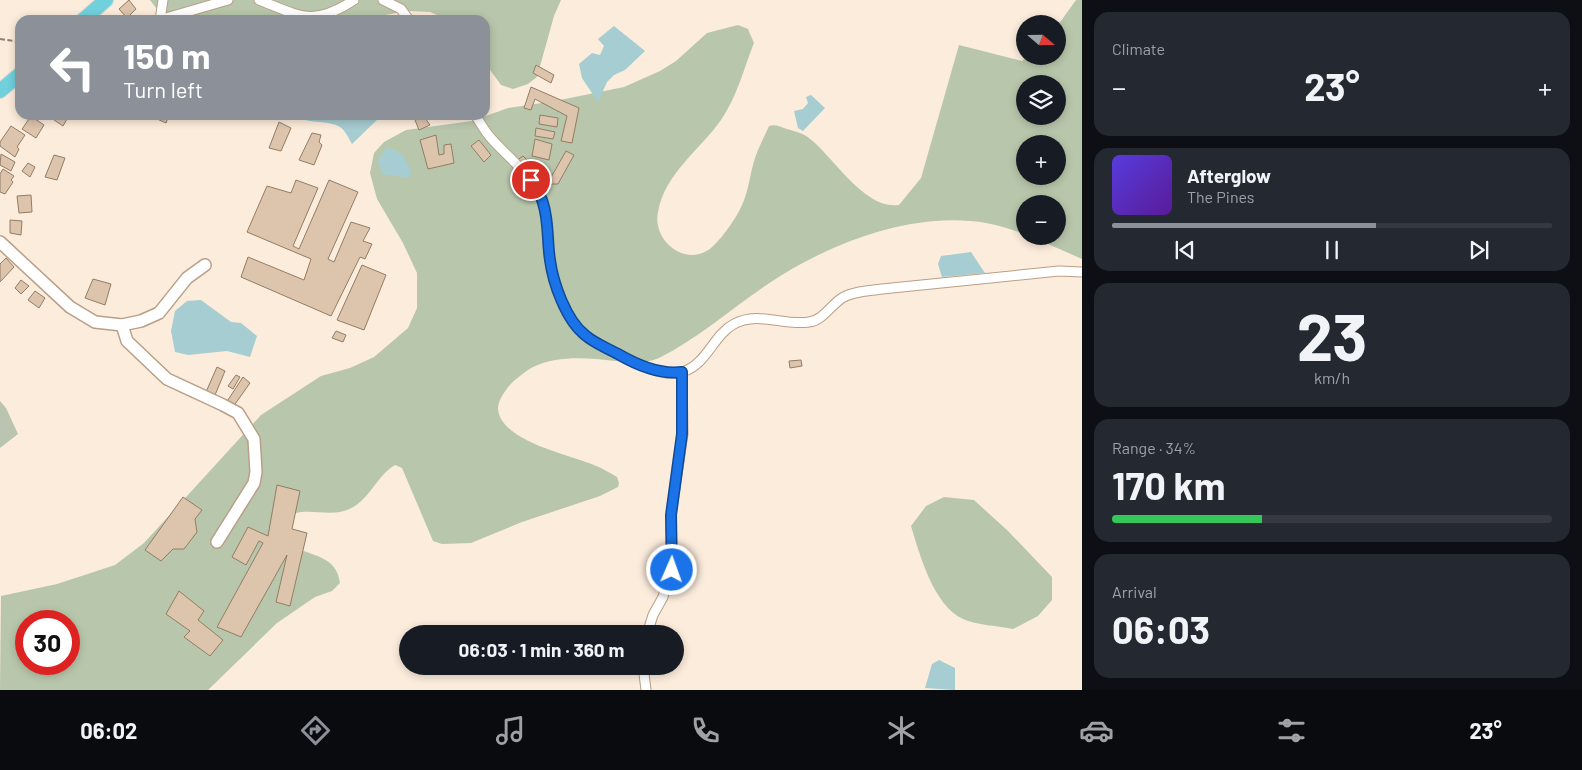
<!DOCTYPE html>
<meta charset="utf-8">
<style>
body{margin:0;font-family:Barlow,sans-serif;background:#242831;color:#f1f3f6;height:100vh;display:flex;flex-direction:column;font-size:19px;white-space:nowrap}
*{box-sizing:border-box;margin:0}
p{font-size:16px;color:#9ea1a6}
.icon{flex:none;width:28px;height:28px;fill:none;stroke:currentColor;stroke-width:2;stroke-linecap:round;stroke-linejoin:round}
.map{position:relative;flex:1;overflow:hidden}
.drawer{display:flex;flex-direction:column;gap:12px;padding:12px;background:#0d0f14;width:500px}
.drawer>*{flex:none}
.hud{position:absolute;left:15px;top:15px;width:475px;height:105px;border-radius:15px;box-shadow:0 2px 8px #0003;background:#8c9099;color:#fff;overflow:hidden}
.needle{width:32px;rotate:110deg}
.buttons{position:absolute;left:1016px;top:15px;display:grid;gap:10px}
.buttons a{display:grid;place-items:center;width:50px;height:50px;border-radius:50%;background:#171b24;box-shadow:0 2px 8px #0003;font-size:25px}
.speed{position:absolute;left:15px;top:610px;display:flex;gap:10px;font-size:25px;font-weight:700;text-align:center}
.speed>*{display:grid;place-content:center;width:65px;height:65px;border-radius:50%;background:#171b24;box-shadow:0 2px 8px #0003;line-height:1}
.speed .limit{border:8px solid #d22;background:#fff;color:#111}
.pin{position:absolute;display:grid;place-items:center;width:42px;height:42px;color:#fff;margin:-21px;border:2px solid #fff;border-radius:50%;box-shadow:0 1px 5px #0007}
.me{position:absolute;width:55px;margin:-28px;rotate:2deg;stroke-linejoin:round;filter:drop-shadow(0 0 4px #0008)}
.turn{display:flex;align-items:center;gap:18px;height:105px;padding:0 25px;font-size:22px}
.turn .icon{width:65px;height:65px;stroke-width:2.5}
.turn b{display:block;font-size:35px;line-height:42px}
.big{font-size:38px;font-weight:700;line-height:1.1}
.drawer .card{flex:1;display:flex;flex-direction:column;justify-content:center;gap:8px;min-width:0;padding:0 18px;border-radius:15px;background:#242831}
.drawer .dial{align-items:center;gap:0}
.dial b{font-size:65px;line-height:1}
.song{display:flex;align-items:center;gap:15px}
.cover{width:60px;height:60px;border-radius:8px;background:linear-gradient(135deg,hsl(250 70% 55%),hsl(270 70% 35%))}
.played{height:5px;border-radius:2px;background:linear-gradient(90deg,#8c9099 60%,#363941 60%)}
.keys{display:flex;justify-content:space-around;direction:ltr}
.heat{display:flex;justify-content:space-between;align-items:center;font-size:28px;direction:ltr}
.charge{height:8px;border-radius:4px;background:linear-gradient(90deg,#34c759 34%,#363941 0)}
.trip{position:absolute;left:399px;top:625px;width:285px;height:50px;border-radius:25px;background:#171b24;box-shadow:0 2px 8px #0003;font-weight:700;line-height:50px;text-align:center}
.menu{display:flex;height:80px;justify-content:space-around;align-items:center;background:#090b0e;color:#9ea1a6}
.menu .icon{width:35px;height:35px}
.menu .active{color:#8c9099}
.menu b{font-size:22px;color:#f1f3f6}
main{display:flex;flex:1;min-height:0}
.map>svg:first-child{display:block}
.green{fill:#bac4b1}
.forest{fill:#b8c7ab;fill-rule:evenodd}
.water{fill:#a6cdd1}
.building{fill:#dcc4ad;stroke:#947c64}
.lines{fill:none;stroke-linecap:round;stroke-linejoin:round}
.minor-casing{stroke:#b99f87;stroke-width:11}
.tertiary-casing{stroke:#b99f87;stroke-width:14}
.primary-casing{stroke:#d7d6d4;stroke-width:16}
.path{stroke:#8d8073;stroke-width:2;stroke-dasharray:5 2.5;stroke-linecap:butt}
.minor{stroke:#fff;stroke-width:9}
.tertiary{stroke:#fff;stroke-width:11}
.primary{stroke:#70d1dd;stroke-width:14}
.route-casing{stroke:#114b97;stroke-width:12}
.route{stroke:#1a73e8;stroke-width:9}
</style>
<main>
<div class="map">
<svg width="1082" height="690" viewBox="0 0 1082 690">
<rect width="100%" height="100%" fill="#fcecdc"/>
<polygon class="green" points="0,401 6,408 18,434 0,448"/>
<g class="forest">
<polygon points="150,0 561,0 554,16 537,77 528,84 513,89 501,85 485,63 485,20 449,20 430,12 409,11 354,20 175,20 156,8"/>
<path d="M1076 0H1082V259L1030 236H1058V204H1025V234C1007 228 989 222 970 221 902 215 824 246 768 284 732 308 699 338 659 358 646 364 629 362 615 361 588 358 559 355 533 367 527 370 520 376 515 380 508 386 498 399 498 408 499 441 570 455 594 465 602 468 610 473 617 477L619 483 618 487 600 496 522 522 471 543 442 544 433 541 402 468 395 465C376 476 369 502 347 510 326 518 300 504 284 520L301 550C320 557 337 560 340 583L332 591 315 597 277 623 208 690H0L1 596 57 584 115 565 144 543 261 415 321 376 350 368 374 357 408 328 417 308V273L403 243 377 199 370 173 374 153 384 142 406 130 472 121 508 108 555 101 624 87 660 71 676 61 707 33 738 25 748 29 754 43C744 68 737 97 721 120 700 150 665 173 658 212 652 241 686 268 711 248 721 240 737 217 742 205 749 190 750 173 755 158 759 147 764 137 769 126 776 124 780 127 787 129 794 131 803 133 809 138 834 157 864 210 899 205L921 178 959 45 1022 61 1028 56H1058V25ZM1025 84H1058V116H1025ZM1025 144H1058V176H1025ZM26 621H69V664H26Z"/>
<path d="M944 497 974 500 1008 531 1052 577V600L1038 616 1013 629C999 626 976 625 963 619 933 605 920 555 911 526L926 506Z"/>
</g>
<g class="water">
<polygon points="614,26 645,51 625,70 614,75 607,82 598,102 582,78 579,64 592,53 600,55 604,46 598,39"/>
<polygon points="811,95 825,108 803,131 798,128 794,111 803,109 808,103 806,97"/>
<path d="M297 115H374L377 120 352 144C349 139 345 130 340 127 328 120 311 124 296 117Z"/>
<polygon points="387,147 402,154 412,172 408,178 382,174 378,160"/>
<polygon points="971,252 985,273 942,277 938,264 941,256"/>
<polygon points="201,300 231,322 241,323 257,336 250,357 227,351 188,355 175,352 171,331 175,311 187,301"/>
<polygon points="939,660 955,668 955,690 925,688 932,664"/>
</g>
<g class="building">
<polygon points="129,0 136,9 127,18 119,9"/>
<polygon points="536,65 554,75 551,83 533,73"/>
<polygon points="531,87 579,108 572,143 561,141 567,116 535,99 531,110 524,108"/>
<polygon points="58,115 67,119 63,126 54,120"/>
<polygon points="156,115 169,115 166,123 155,118"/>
<polygon points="413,115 423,115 430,125 419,130"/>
<polygon points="540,115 558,118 557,127 539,124"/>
<polygon points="31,116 44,125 36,138 22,129"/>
<polygon points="279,122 291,128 281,151 269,148"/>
<polygon points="11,126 25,135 17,147 19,149 15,157 0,146 0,142"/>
<polygon points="536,128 555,132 553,139 535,136"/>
<polygon points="312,133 321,135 319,142 322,145 314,165 299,160"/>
<polygon points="436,135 439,155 444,154 444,145 451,144 454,163 428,169 420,140"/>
<polygon points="535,139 552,144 549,160 532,156"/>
<polygon points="479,140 491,155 484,162 471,146"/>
<polygon points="566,151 574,155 558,184 552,184 544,190 538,186 516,161 523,156 547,180 550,179"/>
<polygon points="1,154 15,162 11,171 0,165"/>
<polygon points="54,155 65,158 57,180 45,177"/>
<polygon points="28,163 35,167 30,177 22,171"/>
<polygon points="3,169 14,176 11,180 13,182 5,194 0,192 0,174"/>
<polygon points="296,180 318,188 293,246 299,249 329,180 358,192 328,259 334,262 351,222 370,228 363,241 372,244 365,259 360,257 331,316 241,277 248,257 304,280 311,259 247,232 267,186 291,193"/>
<polygon points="31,195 32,212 19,213 17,196"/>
<polygon points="10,220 22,221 21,235 10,233"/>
<polygon points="6,258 14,267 0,282 0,264"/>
<polygon points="362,265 386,275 364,330 337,320"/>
<polygon points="93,279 111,284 105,305 85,298"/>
<polygon points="21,280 29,286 21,294 15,288"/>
<polygon points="35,291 45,298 39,308 28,300"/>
<polygon points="336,331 346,335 343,342 332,338"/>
<polygon points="801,360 802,366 790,368 789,361"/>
<polygon points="217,367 225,371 215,395 206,392"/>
<polygon points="236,375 240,377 233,389 228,386"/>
<polygon points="243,377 250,383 233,407 226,403"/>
<polygon points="277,485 300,491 292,529 307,533 290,606 276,602 287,555 241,637 217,627 263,543 259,541 246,565 232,557 248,527 268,536"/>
<polygon points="183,497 202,510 195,519 197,532 184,549 173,549 161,561 145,550"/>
<polygon points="179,591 204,611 198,620 223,640 210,656 184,637 190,631 166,614"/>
</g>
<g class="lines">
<defs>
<g id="minor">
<path d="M259 0C300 16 313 27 354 0"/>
<polyline points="383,0 401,9 409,20"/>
<polyline points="159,20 228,0"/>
<polyline points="160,20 163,0"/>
<path d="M475 115C480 122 484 130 490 137 508 158 532 174 542 201 550 220 546 241 550 261 554 284 566 320 585 335 598 345 616 354 631 361 646 367 665 377 682 372 707 365 713 335 734 324 759 311 783 326 809 322 822 321 831 305 842 298 853 291 870 291 882 289L1059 271 1082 272"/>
<polyline points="647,634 653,615 663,597 671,570 671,515 683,434 682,372"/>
<polyline points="643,666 646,690"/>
</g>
<g id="tertiary">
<polyline points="0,242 70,307 95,322 122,325 141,321 159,313 187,278 205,265"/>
<polyline points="122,325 127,341 167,379 223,405 238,413 254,439 256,472 254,483 217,542"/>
</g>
<g id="primary">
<polyline points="83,20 106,0"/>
<polyline points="0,91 20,74"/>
</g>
</defs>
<use href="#minor" class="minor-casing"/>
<use href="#tertiary" class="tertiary-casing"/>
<use href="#primary" class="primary-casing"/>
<polyline class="path" points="0,39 20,42"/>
<use href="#minor" class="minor"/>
<use href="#tertiary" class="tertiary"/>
<use href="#primary" class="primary"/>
</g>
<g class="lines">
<defs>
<path id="route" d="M531 180C535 187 541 195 543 203 549 222 547 241 550 260 553 283 566 320 585 335 594 343 607 348 618 354 637 365 660 375 682 372V434L671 515 672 570"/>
</defs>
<use href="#route" class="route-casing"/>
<use href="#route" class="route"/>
</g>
</svg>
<div class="buttons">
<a><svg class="needle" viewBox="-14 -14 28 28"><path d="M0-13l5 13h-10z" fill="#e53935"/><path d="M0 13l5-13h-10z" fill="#9ea1a6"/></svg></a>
<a><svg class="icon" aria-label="layers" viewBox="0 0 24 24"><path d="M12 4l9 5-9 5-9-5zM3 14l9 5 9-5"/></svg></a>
<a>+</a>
<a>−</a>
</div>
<div class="speed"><div class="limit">30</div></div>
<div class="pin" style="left:531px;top:180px;background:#d93025"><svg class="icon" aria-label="arrive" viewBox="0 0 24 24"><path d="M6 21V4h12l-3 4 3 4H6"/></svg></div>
<svg class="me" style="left:672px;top:570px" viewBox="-20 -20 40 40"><circle r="17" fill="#1a73e8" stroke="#fff" stroke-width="3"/><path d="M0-11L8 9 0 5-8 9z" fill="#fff"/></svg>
<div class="trip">06:03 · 1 min · 360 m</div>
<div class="hud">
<div class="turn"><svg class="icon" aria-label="left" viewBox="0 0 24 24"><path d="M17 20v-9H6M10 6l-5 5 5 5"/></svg><div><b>150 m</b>Turn left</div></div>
</div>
</div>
<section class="drawer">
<div class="card"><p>Climate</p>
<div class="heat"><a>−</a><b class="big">23°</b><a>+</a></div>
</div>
<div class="card">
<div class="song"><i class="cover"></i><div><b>Afterglow</b><p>The Pines</p></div></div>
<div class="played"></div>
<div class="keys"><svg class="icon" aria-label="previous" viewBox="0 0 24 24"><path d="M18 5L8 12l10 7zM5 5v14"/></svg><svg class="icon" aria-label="pause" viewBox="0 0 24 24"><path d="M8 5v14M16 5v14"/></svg><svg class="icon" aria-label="next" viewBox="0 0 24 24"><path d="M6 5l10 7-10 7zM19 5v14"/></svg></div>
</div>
<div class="card dial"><b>23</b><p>km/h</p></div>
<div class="card"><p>Range · 34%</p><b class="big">170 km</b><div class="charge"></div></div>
<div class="card"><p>Arrival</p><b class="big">06:03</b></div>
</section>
</main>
<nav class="menu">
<b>06:02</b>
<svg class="icon active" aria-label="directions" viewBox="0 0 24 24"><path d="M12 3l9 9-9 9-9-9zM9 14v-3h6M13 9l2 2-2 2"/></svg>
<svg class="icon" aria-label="music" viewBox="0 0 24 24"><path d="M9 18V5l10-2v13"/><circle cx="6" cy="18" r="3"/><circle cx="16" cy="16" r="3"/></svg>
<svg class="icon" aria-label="phone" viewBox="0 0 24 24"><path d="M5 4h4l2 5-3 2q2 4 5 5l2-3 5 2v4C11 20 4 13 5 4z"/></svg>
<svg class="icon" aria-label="climate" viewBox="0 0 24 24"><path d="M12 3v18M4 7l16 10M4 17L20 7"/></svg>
<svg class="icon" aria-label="car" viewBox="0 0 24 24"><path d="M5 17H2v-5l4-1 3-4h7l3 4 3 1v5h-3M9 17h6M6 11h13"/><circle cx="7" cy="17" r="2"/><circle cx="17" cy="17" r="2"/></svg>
<svg class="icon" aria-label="filters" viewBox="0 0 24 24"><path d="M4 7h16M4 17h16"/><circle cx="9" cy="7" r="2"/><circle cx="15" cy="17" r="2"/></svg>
<b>23°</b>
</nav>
